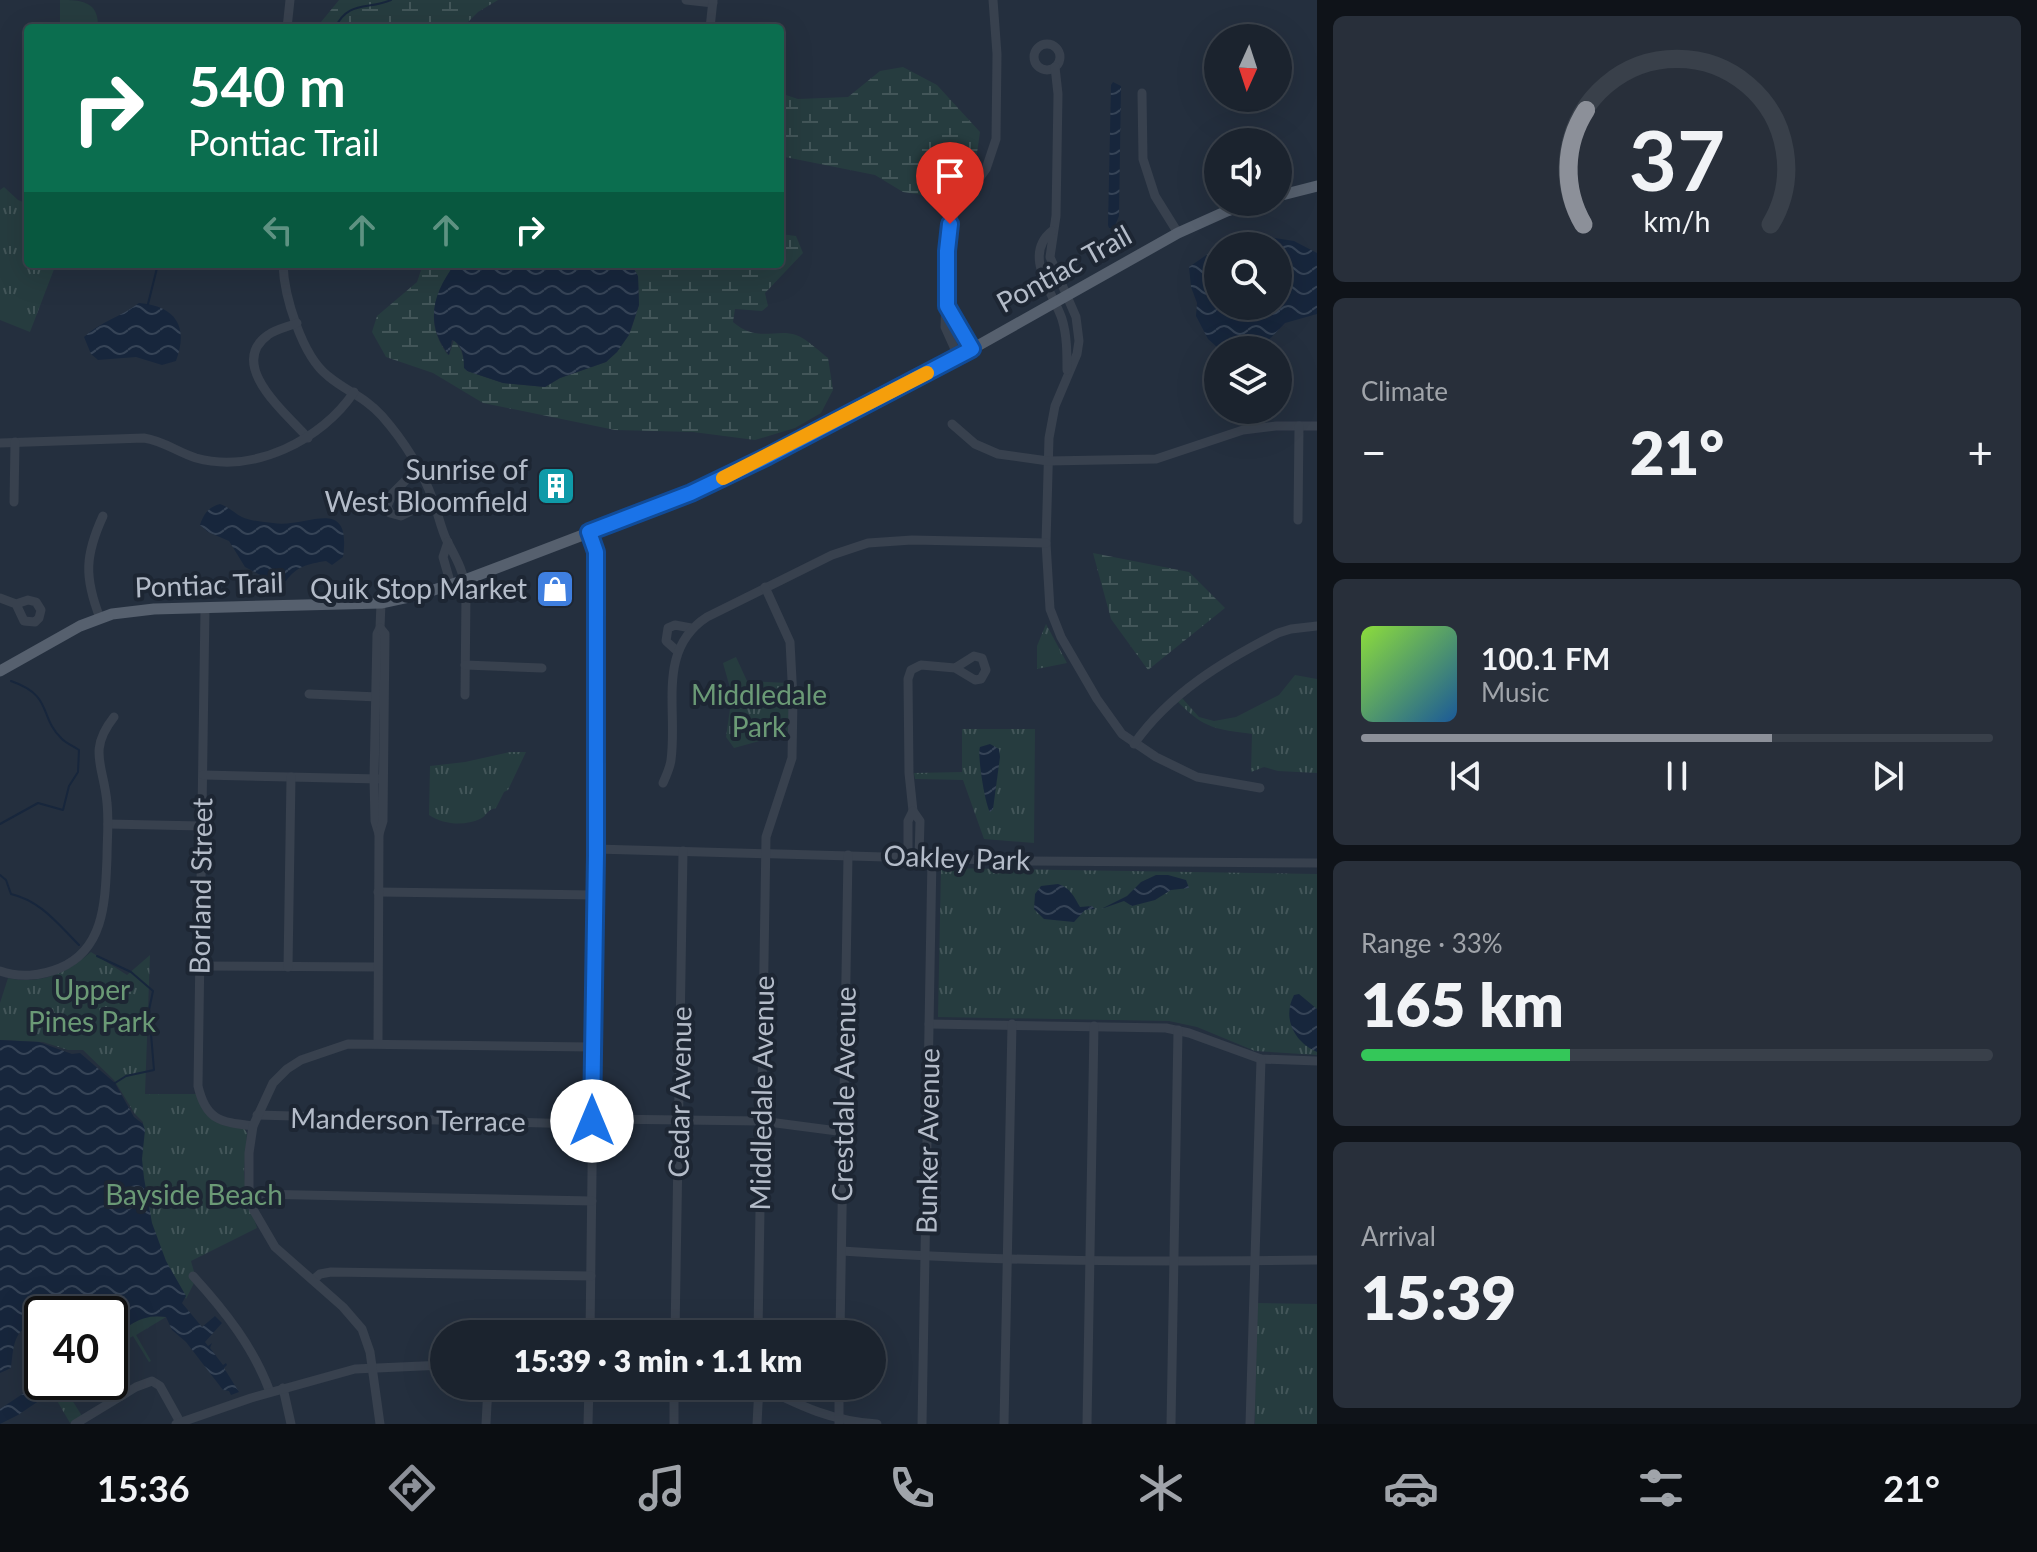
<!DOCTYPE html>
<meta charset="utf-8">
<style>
body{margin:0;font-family:Lato,sans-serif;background:#282f3a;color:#f1f3f6;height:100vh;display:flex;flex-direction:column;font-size:30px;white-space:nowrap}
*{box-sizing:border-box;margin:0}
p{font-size:26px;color:#a0a4aa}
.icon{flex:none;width:44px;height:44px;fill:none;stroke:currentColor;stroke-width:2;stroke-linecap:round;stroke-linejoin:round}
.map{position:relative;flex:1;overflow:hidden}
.drawer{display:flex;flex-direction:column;gap:16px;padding:16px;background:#0f1319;width:720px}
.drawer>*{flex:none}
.top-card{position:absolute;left:24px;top:24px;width:760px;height:244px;border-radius:8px;box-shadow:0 8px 32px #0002,0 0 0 2px #39404a;background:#0b6e4f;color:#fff;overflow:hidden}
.needle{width:52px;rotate:183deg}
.fabs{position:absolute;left:1204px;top:24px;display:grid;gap:16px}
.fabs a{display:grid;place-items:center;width:88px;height:88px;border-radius:50%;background:#1b232e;box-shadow:0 8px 32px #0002,0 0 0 2px #39404a;font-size:40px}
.speed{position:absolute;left:24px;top:1296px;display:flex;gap:16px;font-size:40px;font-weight:700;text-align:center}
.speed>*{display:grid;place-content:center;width:104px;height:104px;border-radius:50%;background:#1b232e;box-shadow:0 8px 32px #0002,0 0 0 2px #39404a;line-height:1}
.speed .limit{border:4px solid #111;border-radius:12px;background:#fff;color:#111}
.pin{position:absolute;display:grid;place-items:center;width:68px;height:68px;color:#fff;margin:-82px -34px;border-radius:50% 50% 50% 0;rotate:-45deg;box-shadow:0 0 8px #0007}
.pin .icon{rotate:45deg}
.me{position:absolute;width:88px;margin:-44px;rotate:0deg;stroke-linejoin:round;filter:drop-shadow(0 0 6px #0008)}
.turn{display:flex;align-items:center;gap:28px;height:168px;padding:0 32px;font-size:36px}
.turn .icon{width:104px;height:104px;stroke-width:2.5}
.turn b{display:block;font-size:56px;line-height:68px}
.lanes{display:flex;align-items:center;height:76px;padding:0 32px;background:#0003;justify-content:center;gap:40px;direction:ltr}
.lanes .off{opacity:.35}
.big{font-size:60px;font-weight:800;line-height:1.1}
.drawer .tile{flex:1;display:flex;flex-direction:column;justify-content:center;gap:12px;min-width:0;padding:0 28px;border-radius:12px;background:#282f3a}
.drawer .dial{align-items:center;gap:0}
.dial svg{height:208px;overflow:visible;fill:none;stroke:#39404a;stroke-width:7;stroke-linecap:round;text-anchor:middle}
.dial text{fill:#f1f3f6;stroke:none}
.song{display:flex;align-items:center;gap:24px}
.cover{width:96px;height:96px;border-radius:12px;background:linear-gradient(135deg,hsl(90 70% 55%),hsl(210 70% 35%))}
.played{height:8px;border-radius:4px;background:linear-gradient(90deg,#8c9099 65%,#39404a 65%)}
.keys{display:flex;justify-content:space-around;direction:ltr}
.heat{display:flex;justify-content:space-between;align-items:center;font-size:44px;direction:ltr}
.charge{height:12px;border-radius:6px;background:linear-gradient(90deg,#34c759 33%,#39404a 0)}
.trip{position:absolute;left:430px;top:1320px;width:456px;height:80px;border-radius:40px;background:#1b232e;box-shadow:0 8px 32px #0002,0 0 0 2px #39404a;font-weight:800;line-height:80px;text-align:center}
.menu{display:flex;height:128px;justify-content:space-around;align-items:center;background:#0b0e12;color:#a0a4aa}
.menu .icon{width:56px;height:56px}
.menu .current{color:#8c9099}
.menu b{font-size:36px;color:#f1f3f6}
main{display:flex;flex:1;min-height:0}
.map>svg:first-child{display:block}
.grass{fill:url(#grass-tufts)}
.wetland{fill:url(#wetland-marsh)}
.garden{fill:#263c3f}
.water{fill:url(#water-waves)}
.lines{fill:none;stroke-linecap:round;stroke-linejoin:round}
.stream{stroke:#17263c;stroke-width:2}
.minor{stroke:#38414e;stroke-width:9}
.major{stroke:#56606e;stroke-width:11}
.route-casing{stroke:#114b97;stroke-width:20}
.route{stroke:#1a73e8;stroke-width:14}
.slow{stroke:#f59e0b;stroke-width:14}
.labels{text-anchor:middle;stroke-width:8;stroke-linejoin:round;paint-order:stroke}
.street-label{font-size:28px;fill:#b4bcc9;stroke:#1d2633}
.poi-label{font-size:28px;fill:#b4bcc9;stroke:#1d2633;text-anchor:end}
.park-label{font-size:28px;fill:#6b9a76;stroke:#1d2633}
</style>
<main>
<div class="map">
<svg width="1317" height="1424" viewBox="0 0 1317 1424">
<defs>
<pattern id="grass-tufts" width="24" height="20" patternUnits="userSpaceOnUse" patternTransform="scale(2)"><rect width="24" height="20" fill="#263c3f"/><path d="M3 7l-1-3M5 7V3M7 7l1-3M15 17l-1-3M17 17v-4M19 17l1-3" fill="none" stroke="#435659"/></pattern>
<pattern id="wetland-marsh" width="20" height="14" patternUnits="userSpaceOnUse" patternTransform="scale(2)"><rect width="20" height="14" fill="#263c3f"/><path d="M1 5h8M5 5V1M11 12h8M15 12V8" fill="none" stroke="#435659"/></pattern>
<pattern id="water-waves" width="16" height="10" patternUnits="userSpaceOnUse" patternTransform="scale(2)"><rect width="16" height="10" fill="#17263c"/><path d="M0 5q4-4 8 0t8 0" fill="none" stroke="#364457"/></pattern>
</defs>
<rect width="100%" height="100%" fill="#242f3e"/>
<g class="grass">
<polygon points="4,187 18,200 28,204 28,264 56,264 30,332 0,320 0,190"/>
<polygon points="1046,624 1067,663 1037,669 1037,646"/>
<polygon points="736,657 747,681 789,683 789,733 734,748 726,737 732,695 723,663"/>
<path d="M1295 675 1317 679V773L1278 771 1264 767 1251 772 1252 734C1215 729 1205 729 1178 702L1182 698 1199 717 1214 721 1236 717 1279 695Z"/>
<polygon points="962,729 1035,729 1034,843 984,839 963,780 915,779 914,773 962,772"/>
<path d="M510 752H526L508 790 504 792 496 808C486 810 488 815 480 819 465 826 444 825 429 815L430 766 465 762Z"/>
<polygon points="941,868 1317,874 1317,1055 1255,1051 1197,1027 1169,1021 938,1017"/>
<path d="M91 952 127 975 150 955 145 1094H196L202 1109 243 1127 247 1133 244 1173 246 1191 257 1228 191 1261 196 1279 186 1299 162 1254 140 1203 143 1122 135 1114 114 1080 83 1050H68L43 1042 0 1040V1003L8 978C41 985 67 973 91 952Z"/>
<polygon points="1256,1303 1317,1304 1317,1424 1255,1424"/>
<polygon points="149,1316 166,1317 136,1335 151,1361 149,1362 133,1336 116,1346 112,1338 139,1319"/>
<polygon points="62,1384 82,1416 70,1423 52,1392"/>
</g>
<g class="wetland">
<polygon points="339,0 498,0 478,12 462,28 321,28 321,22"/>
<polygon points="903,67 937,85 980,132 976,160 954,180 929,196 903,192 875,175 780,156 780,93 798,99 848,97 880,71"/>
<path d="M780 234 796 236 803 253 765 293 768 306 762 311 735 309 733 322C757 343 776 328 796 335 807 339 819 351 828 358L833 390 821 413 795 428 755 440 693 432 615 430 483 403 433 373 386 357 372 332 377 316 417 282 423 264H455C434 293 424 322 447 354L449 355 454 340 461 350 467 371 503 383 545 387 560 378 606 362 617 352 631 330 639 305 638 276 631 264H780Z"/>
<polygon points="1093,553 1189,572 1225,608 1148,670 1111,619"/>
</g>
<path class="garden" d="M60 0C82 0 99 1 98 28H60Z"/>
<g class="water">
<polygon points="1113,82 1121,86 1119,216 1114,228 1109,228 1108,225 1111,85"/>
<polygon points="1262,236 1294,241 1317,253 1317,314 1285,323 1263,346 1250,349 1218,348 1208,339 1196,316 1197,303 1191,287 1189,267 1218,247 1218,306 1278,306 1278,246 1219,246 1235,239"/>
<path d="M455 264H631L638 276 639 305 629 335 617 352 606 362 560 378 545 387 503 383 467 371 464 368C464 358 463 344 452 340L449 355C424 324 433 293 455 264Z"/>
<path d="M139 303C176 306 189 327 176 361L162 365 136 357 98 360 91 354 84 337C101 321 121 317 139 303Z"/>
<path d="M220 504C229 507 234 513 242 517 250 521 265 522 273 523 306 529 352 493 343 557L332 565 326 561C308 564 297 566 286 581H272L245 567 229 541 208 532 200 525C204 513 209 507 220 504Z"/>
<path d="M990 744 999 749 1000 757 993 809 990 812C985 805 977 754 980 747Z"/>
<polygon points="1156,875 1168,875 1186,880 1189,888 1171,890 1155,900 1132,906 1124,901 1101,909 1127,896 1141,882"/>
<path d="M1058 884C1070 887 1074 897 1080 907L1092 906 1095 909 1085 910 1074 922 1044 919 1034 909 1035 894 1041 886Z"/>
<path d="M1299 994 1317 1009V1052C1294 1042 1282 1018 1294 995Z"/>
<path d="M0 1040 39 1042 72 1054 80 1053 115 1083 134 1117 143 1124 145 1130 142 1159 144 1178 152 1223 166 1261 186 1296 182 1303 202 1327 215 1316 222 1323 205 1342 208 1346 212 1343 210 1348 223 1365 226 1363 227 1365 224 1368 239 1392 231 1395 229 1391 223 1390 186 1342 172 1330 166 1317C143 1313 127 1326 110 1340V1323L114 1317 110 1314H42V1320C13 1328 14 1343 11 1368L0 1373Z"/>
<polygon points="42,1381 65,1382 60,1386 62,1392 55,1390 18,1415 0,1424 0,1409"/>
</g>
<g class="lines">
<g class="stream">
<path d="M335 28C348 0 368 10 391 0"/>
<polyline points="148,304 157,268"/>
<path d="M0 824 38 803 63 810 69 786 78 772 79 750C73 746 66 743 62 739 38 716 54 696 11 681"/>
<path d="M0 875 6 880 11 894C41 901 58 924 79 945"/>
<polyline points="97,956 131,972 153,991 149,1010 154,1070 126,1076 115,1083"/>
</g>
<g class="minor">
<polyline points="686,0 713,3"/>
<polyline points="287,28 290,0"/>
<polyline points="710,28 713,0"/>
<circle cx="1047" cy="57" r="13"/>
<polyline points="1055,67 1058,94 1056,216 1050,257 1076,317 1079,341 1077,354 1055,406 1049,438 1046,543 1050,609 1061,637 1097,699 1122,734 1156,757 1197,777 1260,788"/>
<polyline points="1142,93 1143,159 1155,196 1178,233"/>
<path d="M1052 231C1022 255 1053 292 1062 319 1067 335 1067 353 1067 370"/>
<path d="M283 264C284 296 302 356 328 376 347 392 364 396 382 416 403 440 422 470 433 500 438 513 441 529 447 541 457 560 464 571 466 593L465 695"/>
<polyline points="947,306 972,349"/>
<path d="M297 323C288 327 276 329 268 335 226 365 287 414 308 438"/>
<polyline points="958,356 945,327 948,237 954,214 986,169 996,139 997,54 993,0"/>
<polyline points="952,424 975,444 998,454 1048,461 1156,459 1243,430 1276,426 1317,426"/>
<path d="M0 443 144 438C164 441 177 452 196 458 254 474 322 440 354 392"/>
<polyline points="418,468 393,493 387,506 390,513 401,516 433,500"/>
<polyline points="14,502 15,442"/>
<polyline points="1298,520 1299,426"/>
<polyline points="589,532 596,552 596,855 590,1334"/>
<polyline points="448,542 443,557 451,585"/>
<polyline points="0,598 16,604 28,600 36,602 41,610 39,618 35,622 24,621 16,604"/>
<path d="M205 608 198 1086C206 1121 221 1122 253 1126"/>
<path d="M100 618C84 577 85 555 103 516"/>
<polyline points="677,651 666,641 668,628 675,625 691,628"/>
<polyline points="465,665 542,668"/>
<polyline points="309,694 378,697"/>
<path d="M1134 744C1170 693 1223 661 1278 633L1291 629 1317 626"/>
<polyline points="203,775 380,779"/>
<path d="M663 783C666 776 670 768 671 760 678 709 656 650 707 617L832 555 868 543 912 540 1046 543"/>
<polyline points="913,811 909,773 908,679 911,670 921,665 955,668 975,680 981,679 986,670 982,658 974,656 955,668"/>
<polyline points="108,824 202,826"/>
<polyline points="379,834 375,821 374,779 377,634 380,628 381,603"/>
<polyline points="596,849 1030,861 1317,863"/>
<polyline points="908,857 908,821 913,811 920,821 919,857"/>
<polyline points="378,892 595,895"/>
<polyline points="201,966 377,967"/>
<polyline points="288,967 291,777"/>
<path d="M0 971C19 978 41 976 60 968 105 949 105 901 107 858 107 840 109 822 107 803 104 766 87 751 114 717"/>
<polyline points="929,1024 1166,1028 1189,1033 1261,1059 1317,1061"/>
<polyline points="378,1042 379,834 383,821 385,634 380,628"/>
<polyline points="257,1115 580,1124 604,1119 761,1121 845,1132"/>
<polyline points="249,1194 592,1201"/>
<path d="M842 1251C1000 1262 1159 1262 1317 1260"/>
<path d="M193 1276C225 1311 254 1348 270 1392"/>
<polyline points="313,1280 320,1274 331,1272 591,1276"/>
<polyline points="675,1334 683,851"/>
<polyline points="758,1334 766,837 792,758 793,699 790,642 765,587"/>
<polyline points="840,1334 848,855"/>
<path d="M760 1386C801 1406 831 1421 877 1424"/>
<polyline points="283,1388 291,1424"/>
<polyline points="75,1424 136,1387 152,1381 160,1386 180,1422"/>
<polyline points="176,1424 251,1398 355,1369 444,1365"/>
<polyline points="380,1424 370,1352 362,1329 343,1307 275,1247 254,1211 249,1194 249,1153 253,1126 273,1083 287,1069 301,1060 348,1044 592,1047"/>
<polyline points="486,1424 488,1386"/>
<polyline points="588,1424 589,1386"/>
<polyline points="674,1424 674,1386"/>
<polyline points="757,1424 759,1386"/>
<polyline points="839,1424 839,1386"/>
<polyline points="922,1424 932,857"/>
<polyline points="1004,1424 1012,1024"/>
<polyline points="1087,1424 1094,1026"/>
<polyline points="1171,1424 1178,1030"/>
<polyline points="1250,1424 1261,1059"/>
</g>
<g class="major">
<polyline points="1278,196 1317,186"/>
<polyline points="0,671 80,626 112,614 154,609 381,603 418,595 465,580 656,507 728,476 972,349 1178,233 1227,211 1255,202"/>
</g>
</g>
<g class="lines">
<defs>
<polyline id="route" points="592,1121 596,855 596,552 589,532 691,493 768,456 972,349 947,306 947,251 950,224"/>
</defs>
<use href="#route" class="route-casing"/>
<use href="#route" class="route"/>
<polyline class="slow" points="723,478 927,373"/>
</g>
<defs>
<symbol id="building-square" viewBox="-11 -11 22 22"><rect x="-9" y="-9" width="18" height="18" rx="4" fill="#0f9aa8" stroke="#1d2633"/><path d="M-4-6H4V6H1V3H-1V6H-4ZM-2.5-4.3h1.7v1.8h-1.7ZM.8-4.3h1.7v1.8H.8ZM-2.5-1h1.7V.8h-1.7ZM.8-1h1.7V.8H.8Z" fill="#fff"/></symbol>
<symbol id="shop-square" viewBox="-11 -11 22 22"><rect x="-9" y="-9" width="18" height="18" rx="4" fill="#3f7fe0" stroke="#1d2633"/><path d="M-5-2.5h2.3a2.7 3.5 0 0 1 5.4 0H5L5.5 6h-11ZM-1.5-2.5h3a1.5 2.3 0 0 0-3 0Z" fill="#fff"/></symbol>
</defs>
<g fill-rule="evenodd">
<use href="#building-square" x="534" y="464" width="44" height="44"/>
<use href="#shop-square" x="533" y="567" width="44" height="44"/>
</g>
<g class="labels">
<g class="street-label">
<text transform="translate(1064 269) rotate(-29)" y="10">Pontiac Trail</text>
<text transform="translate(209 585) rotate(-2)" y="10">Pontiac Trail</text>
<text transform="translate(957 858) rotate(2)" y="10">Oakley Park</text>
<text transform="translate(201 886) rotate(-89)" y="10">Borland Street</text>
<text transform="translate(680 1092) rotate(-89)" y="10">Cedar Avenue</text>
<text transform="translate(762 1093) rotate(-89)" y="10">Middledale Avenue</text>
<text transform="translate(844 1094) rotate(-89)" y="10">Crestdale Avenue</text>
<text transform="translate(408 1120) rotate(1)" y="10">Manderson Terrace</text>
<text transform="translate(928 1141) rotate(-89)" y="10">Bunker Avenue</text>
</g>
<g class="poi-label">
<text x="528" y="480">Sunrise of<tspan x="528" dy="32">West Bloomfield</tspan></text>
<text x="527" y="599">Quik Stop Market</text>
</g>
<g class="park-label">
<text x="759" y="705">Middledale<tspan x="759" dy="32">Park</tspan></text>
<text x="92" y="1000">Upper<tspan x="92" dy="32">Pines Park</tspan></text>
<text x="194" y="1205">Bayside Beach</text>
</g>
</g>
</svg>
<div class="fabs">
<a><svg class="needle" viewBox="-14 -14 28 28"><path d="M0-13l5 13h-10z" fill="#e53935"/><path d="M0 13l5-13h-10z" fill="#a0a4aa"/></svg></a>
<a><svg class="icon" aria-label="sound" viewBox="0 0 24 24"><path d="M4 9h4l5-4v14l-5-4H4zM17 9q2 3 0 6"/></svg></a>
<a><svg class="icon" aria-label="search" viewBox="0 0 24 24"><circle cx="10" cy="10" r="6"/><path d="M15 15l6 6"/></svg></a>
<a><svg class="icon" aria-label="layers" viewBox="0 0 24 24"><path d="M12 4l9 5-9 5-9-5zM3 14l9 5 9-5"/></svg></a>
</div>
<div class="speed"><div class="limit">40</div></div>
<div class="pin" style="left:950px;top:224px;background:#d93025"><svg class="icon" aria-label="arrive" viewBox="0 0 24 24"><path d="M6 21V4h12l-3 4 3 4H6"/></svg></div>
<svg class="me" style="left:592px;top:1121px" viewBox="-20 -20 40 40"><circle r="19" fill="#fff"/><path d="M0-13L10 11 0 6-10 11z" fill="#1a73e8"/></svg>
<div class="trip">15:39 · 3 min · 1.1 km</div>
<div class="top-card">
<div class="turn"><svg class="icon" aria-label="right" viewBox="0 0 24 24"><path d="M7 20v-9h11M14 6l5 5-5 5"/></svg><div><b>540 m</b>Pontiac Trail</div></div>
<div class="lanes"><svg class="icon off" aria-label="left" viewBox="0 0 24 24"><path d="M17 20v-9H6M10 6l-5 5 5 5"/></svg><svg class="icon off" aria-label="ahead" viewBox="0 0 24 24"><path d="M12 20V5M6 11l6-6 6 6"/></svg><svg class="icon off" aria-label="ahead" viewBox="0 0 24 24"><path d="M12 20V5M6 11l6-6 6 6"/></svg><svg class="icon" aria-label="right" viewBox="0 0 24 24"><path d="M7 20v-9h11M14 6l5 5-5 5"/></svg></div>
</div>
</div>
<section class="drawer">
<div class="tile dial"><svg viewBox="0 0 100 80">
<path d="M14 69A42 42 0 1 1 86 69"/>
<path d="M14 69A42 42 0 0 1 15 25" stroke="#8c9099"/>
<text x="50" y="56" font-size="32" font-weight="700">37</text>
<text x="50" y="72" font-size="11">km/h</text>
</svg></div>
<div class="tile"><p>Climate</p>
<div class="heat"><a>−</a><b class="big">21°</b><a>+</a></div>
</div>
<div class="tile">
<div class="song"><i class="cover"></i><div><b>100.1 FM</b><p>Music</p></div></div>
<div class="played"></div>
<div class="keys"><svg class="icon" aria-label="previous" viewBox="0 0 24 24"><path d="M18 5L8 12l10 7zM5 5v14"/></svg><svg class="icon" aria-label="pause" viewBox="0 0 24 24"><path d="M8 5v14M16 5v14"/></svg><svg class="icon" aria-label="next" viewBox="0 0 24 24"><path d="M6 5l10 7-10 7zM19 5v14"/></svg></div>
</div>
<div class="tile"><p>Range · 33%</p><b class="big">165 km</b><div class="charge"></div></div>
<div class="tile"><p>Arrival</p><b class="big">15:39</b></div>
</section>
</main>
<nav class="menu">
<b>15:36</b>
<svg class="icon current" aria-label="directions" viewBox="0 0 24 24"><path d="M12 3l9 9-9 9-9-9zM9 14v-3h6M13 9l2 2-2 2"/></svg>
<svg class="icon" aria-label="music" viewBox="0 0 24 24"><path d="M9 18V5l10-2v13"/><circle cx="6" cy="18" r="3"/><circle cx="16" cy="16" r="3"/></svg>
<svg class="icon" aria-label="phone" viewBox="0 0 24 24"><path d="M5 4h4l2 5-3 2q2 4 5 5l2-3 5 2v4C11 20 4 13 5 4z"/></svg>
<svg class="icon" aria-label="climate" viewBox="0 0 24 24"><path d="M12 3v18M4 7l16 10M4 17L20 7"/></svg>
<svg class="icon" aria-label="car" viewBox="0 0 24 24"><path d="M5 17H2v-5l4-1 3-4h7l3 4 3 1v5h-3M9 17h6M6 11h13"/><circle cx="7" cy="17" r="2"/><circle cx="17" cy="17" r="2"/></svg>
<svg class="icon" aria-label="filters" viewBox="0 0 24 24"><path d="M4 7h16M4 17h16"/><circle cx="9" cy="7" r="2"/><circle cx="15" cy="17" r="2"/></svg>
<b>21°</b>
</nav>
